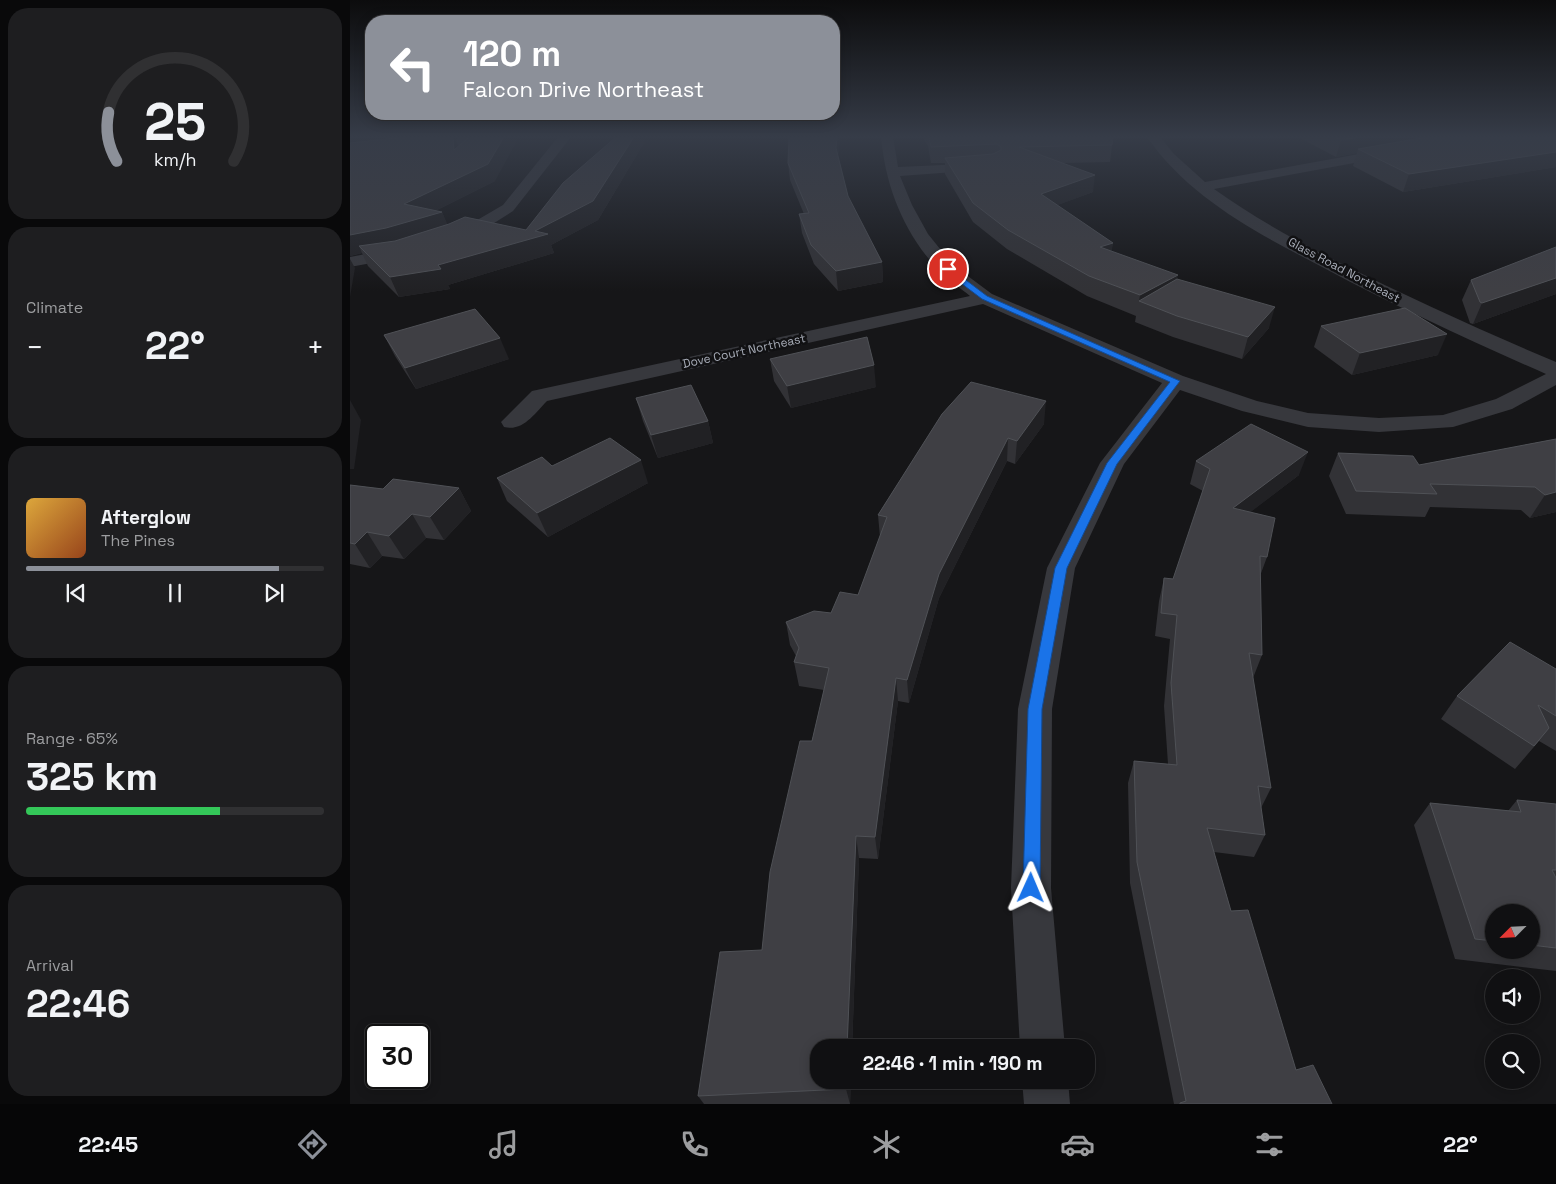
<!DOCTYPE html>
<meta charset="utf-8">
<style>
body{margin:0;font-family:"Space Grotesk",sans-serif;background:#1e1e20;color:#f1f3f6;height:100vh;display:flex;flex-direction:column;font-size:19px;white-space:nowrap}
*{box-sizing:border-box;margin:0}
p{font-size:16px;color:#9c9d9f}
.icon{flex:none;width:28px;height:28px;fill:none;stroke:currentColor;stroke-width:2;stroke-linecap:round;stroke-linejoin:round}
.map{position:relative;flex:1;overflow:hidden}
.sheet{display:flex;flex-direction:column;gap:8px;padding:8px;background:#09090a;width:350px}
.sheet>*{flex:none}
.hud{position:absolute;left:15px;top:15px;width:475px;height:105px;border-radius:20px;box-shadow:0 2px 12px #0003,0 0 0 1px #303032;background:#8c9099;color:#fff;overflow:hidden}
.needle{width:32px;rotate:246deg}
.controls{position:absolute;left:1135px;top:904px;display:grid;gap:10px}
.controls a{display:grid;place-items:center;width:55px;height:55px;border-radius:50%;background:#101012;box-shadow:0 2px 12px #0003,0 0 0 1px #303032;font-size:25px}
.speed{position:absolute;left:15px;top:1024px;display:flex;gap:10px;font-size:25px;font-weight:700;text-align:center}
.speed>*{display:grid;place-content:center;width:65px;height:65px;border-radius:50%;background:#101012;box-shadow:0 2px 12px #0003,0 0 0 1px #303032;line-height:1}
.speed .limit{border:2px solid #111;border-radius:8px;background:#fff;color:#111}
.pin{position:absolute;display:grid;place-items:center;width:42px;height:42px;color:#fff;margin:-21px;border:2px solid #fff;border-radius:50%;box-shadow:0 1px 5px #0007}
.me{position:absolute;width:55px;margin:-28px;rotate:1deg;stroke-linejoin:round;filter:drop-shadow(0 0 4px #0008)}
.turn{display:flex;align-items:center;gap:18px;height:105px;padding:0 15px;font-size:22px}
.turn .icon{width:65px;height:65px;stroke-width:2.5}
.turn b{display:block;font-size:35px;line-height:42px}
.big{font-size:38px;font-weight:600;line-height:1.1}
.sheet .tile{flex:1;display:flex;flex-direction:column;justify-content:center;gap:8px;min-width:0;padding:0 18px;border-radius:20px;background:#1e1e20}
.sheet .dial{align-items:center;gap:0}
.dial svg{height:130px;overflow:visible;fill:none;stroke:#303032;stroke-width:7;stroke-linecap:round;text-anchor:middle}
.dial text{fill:#f1f3f6;stroke:none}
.song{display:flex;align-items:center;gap:15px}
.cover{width:60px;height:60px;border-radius:8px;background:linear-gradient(135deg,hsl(40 70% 55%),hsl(20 70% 35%))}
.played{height:5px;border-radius:2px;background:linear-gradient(90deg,#8c9099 85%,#303032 85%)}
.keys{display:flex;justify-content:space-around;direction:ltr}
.heat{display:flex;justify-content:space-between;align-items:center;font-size:28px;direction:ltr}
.charge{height:8px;border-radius:4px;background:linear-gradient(90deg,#34c759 65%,#303032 0)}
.trip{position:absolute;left:460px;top:1039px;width:285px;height:50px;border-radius:20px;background:#101012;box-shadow:0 2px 12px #0003,0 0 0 1px #303032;font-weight:600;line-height:50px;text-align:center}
.tab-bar{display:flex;height:80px;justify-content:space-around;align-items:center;background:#060607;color:#9c9d9f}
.tab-bar .icon{width:35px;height:35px}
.tab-bar .on{color:#8c9099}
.tab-bar b{font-size:22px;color:#f1f3f6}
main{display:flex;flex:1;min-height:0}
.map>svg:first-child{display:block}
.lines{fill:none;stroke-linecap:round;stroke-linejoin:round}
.minor{fill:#37383d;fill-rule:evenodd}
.wall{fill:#323236;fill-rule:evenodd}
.shaded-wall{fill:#212124}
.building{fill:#3f3f44;stroke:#4f5156}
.route{fill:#1a73e8;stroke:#114b97}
.labels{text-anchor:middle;stroke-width:5;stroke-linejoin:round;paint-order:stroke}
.far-street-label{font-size:12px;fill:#a8adb8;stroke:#111113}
</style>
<main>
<section class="sheet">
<div class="tile dial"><svg viewBox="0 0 100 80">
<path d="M14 69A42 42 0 1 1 86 69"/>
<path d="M14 69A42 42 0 0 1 9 39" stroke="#8c9099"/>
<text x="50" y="56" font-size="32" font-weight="700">25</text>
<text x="50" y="72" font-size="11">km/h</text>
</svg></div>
<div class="tile"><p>Climate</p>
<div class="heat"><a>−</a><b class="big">22°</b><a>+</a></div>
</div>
<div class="tile">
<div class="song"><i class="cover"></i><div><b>Afterglow</b><p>The Pines</p></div></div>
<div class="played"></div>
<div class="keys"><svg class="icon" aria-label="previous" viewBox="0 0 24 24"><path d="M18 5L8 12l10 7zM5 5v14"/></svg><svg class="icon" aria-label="pause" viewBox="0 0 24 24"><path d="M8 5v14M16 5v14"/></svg><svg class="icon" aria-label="next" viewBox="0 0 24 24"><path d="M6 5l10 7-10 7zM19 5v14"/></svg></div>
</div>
<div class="tile"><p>Range · 65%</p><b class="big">325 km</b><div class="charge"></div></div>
<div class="tile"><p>Arrival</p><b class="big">22:46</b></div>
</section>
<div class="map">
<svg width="1206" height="1104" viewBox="0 0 1206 1104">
<rect width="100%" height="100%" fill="#161618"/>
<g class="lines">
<g class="minor">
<polygon points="118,137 155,137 149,141 0,159 0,151"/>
<polygon points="208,137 221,137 163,211 141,225 109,239 97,239 95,236 97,233 129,219 153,205"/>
<path d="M531 137H543L548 167 637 163 639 166 632 170 550 176 562 205 578 234 603 265 642 294 833 376 907 401 958 413 1029 418 1093 415 1146 399 1196 374C1121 341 1047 307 974 268 909 234 840 199 797 137H810L824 154 855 182 1042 148 1047 149 1049 152 1042 156 864 189C903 217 945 240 988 262 1060 298 1132 331 1206 362V385L1162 409 1103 427 1029 432 958 427 892 411 830 390 774 464 725 568 702 709 701 888 715 1048H670L661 888 668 709 697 568 750 463 812 383 633 304 197 401C185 413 173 432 154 427L151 422 182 391 620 296C611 288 598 281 590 272 554 233 536 189 531 137Z"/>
<polygon points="53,247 59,248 61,252 59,256 0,267 0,257"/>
<polygon points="672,1080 718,1080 720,1104 674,1104"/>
</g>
</g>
<g class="wall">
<polygon points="490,137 488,156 498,196 532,262 533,282 488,291 464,264 452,233 449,214 454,214 440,180 438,163"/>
<polygon points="572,137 763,137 760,162 712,163 743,192 707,205 763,243 761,251 827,279 919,328 892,359 823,337 785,322 786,316 737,296 657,249 623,222 595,174 595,163 581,163 578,146"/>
<polygon points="948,137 1206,137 1206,167 1053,192 1003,166 1007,153 986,157"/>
<polygon points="295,141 248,220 201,245 204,253 98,285 100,289 49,297 18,266 12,253 0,256 108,146 145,181 85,211 92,212 97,225 176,230"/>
<polygon points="1206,247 1206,294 1123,324 1120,323 1112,300 1121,280"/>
<polygon points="971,326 1088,355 1002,375 964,347"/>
<polygon points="34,335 159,359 66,389 45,356"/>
<polygon points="420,359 526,387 441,408 424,381"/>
<polygon points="286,398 358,421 363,443 308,458 293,421"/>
<polygon points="592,414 694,424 665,464 657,461 589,598 559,703 548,701 528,859 509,858 500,1104 354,1104 348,1096 412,950 474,690 449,686 444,662 446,656 440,645 436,622 481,613 508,595 530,537 528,515"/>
<polygon points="1206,439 1206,512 1180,518 1171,510 1080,507 1075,517 996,514 979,476 988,453 1069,465"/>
<polygon points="846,461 949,475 900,512 917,557 910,576 912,655 903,678 921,788 911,808 915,835 904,857 864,852 881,911 946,1070 982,1104 824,1104 780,883 778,783 784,761 818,764 814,706 820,639 805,636 809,601 814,578 823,579 853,491 840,484"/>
<polygon points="202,466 298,483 198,537 157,501 147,478"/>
<polygon points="0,485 33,489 109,488 121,511 94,540 76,538 54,559 32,556 20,568 0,564"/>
<polygon points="1206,669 1206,751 1189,741 1165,769 1091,719 1107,696"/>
<path d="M1167 800 1206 804V971L1105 959 1064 825 1080 803 1158 811ZM1144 912H1181V950H1144Z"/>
</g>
<g class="shaded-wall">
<polygon points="0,137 103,137 0,149"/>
<polygon points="103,137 105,137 109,148 104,150"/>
<polygon points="154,137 169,137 145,181 69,219 92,212 100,230 45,247 9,246 12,253 0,256 0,235 54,204"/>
<polygon points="284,137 294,137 295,141 248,220 201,245 204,253 98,285 100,289 49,297 40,277 88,265 185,231"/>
<polygon points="487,137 490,137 487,164 486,148"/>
<polygon points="1010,137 1111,137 1008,149 1007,153 986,157 991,140"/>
<polygon points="1206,152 1206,167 1053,192 1059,174"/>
<polygon points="745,175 743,192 689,212 691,194"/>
<polygon points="763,243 760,262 750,247"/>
<polygon points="0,259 5,268 0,297"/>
<polygon points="532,262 533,282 488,291 486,271"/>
<polygon points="828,275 824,294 789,301 790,295"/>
<polygon points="1206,278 1206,294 1123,324 1132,303"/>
<polygon points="925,307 919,328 892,359 898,337"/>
<polygon points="1097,334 1088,355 1002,375 1010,353"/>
<polygon points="150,338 159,359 66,389 55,368"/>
<polygon points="524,365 526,387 441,408 437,386"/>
<polygon points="0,400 11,420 4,469 0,469"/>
<polygon points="696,401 694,424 665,464 667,441"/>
<polygon points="358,421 363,443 308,458 301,435"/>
<polygon points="658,438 657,461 589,598 559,703 557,680 589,574"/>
<polygon points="958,452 949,475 876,531 883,508"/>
<polygon points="291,460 298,483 198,537 187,513"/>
<polygon points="109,488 121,511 94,540 80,517"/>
<polygon points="1206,492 1206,512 1180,518 1195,495"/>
<polygon points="62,514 76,538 54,559 39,536"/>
<polygon points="17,532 32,556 20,568 5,544"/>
<polygon points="546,678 548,701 528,859 525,837"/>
<polygon points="506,836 509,858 502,1048 497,1048"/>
<polygon points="496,1080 501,1080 500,1104 496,1089"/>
</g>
<g class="building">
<polygon points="55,137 103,137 104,150 119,137 154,137 138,164 54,204 92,212 36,228 0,235 0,143"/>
<polygon points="266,137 284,137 243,201 185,231 198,234 88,265 91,269 40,277 9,246 45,241 99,224 115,217 176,230 213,183"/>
<polygon points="439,137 487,137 486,148 498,196 532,262 486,271 461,245 449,214 459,213 438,163"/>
<polygon points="579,137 763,137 762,145 669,147 745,175 691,194 763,243 750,247 828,275 790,295 739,276 658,230 623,203 595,158 643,154 651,150 651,147 647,144 581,147"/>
<polygon points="984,137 1010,137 991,140"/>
<polygon points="1077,137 1206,137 1206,152 1059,174 1008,149"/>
<polygon points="1206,247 1206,278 1132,303 1130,302 1121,280"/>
<polygon points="827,279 925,307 898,337 827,316 789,301"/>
<polygon points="1055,308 1097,334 1010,353 971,326"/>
<polygon points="125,309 150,338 55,368 34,335"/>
<polygon points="517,337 524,365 437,386 420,359"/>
<polygon points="621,382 696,401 667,441 658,438 589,574 557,680 546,678 525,837 506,836 497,1048 469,1048 469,1080 496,1080 496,1089 348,1096 370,952 412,950 420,872 450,741 462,741 479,668 444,662 449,648 436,622 464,611 481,613 490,592 508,595 537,517 528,515 592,414"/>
<polygon points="341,385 358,421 301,435 286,398"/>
<polygon points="901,424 958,452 883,508 925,518 917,557 910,556 912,655 899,653 921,788 908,786 915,835 857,828 881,911 898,910 946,1070 963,1065 982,1104 830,1104 830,1103 836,1101 787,862 784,761 827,765 821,683 827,615 811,613 814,578 823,579 860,469 846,461"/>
<polygon points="260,438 291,460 187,513 147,478 192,457 202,466"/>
<polygon points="1206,439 1206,492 1195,495 1185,487 1080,484 1087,494 1006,491 988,453 1063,456 1069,465"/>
<polygon points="43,479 109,488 80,517 62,514 39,536 17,532 5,544 0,543 0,485 33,489"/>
<polygon points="1160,642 1206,669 1206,716 1188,705 1199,728 1184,746 1107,696"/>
<polygon points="1167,800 1206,804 1206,870 1202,870 1206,878 1206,948 1181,945 1181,912 1144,912 1144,941 1125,939 1080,803 1171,812"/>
</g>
<linearGradient id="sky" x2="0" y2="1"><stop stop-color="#0c0c0d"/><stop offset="0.47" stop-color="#363c48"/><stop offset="1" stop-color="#363c48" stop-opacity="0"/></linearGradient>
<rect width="1206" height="291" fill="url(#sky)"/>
<polygon class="route" points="595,268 600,268 637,296 830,381 767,464 717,568 692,709 690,888 687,894 681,896 676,894 673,888 678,709 705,568 757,463 820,382 632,299 595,271"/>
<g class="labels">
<g class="far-street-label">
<text transform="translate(994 270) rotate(28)" y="4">Glass Road Northeast</text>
<text transform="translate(394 351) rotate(-12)" y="4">Dove Court Northeast</text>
</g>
</g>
</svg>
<div class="controls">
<a><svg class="needle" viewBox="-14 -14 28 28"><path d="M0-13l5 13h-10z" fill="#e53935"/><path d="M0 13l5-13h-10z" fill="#9c9d9f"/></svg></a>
<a><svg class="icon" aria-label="sound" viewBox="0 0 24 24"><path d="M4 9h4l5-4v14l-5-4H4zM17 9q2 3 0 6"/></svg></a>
<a><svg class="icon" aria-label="search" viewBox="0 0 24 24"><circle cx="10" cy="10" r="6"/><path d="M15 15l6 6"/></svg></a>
</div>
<div class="speed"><div class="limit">30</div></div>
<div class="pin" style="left:598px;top:269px;background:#d93025"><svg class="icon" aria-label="arrive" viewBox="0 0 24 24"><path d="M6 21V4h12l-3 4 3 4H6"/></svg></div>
<svg class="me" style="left:681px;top:888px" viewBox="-20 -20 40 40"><path d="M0-17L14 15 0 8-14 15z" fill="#1a73e8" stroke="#fff" stroke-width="4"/></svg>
<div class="trip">22:46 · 1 min · 190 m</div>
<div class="hud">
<div class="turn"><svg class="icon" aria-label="left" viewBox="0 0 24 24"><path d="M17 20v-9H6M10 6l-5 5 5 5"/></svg><div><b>120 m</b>Falcon Drive Northeast</div></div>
</div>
</div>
</main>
<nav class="tab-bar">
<b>22:45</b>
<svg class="icon on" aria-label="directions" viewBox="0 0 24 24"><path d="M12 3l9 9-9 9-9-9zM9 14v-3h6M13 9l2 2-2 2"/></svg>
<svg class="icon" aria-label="music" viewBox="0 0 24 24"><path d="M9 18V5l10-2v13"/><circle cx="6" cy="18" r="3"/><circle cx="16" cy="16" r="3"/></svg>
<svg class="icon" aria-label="phone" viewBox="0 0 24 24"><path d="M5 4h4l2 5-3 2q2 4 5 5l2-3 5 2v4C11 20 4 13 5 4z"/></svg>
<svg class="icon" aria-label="climate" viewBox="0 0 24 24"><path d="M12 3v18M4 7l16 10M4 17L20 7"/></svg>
<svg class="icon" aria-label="car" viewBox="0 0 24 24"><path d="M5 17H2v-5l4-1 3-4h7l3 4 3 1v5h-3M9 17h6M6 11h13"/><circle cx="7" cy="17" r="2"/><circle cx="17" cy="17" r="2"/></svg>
<svg class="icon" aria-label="filters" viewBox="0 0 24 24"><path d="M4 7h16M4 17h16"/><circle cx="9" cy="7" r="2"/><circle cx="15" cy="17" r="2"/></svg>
<b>22°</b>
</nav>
